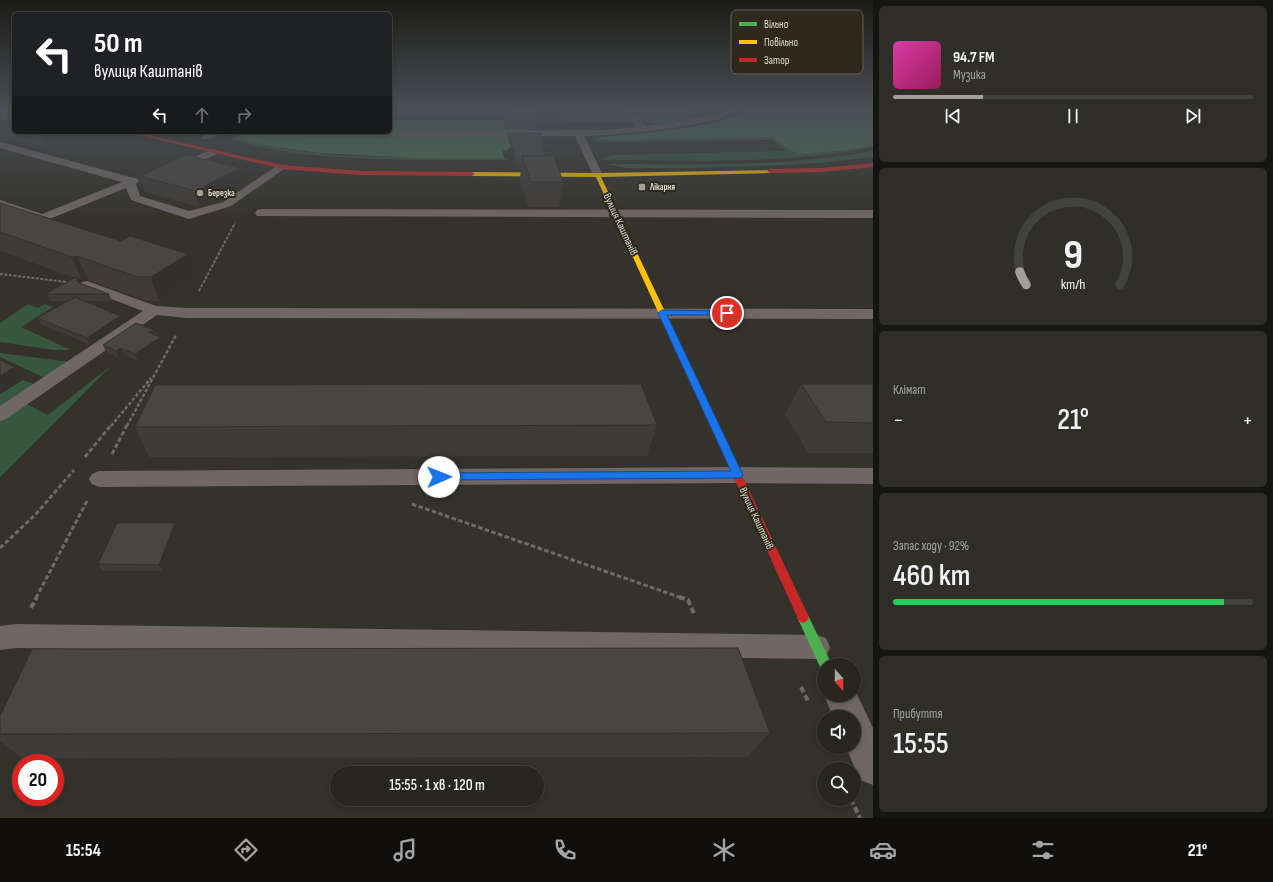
<!DOCTYPE html>
<html lang="uk">
<meta charset="utf-8">
<style>
body{margin:0;font-family:"Sofia Sans Condensed",sans-serif;background:#2f2e29;color:#f1f3f6;height:100vh;display:flex;flex-direction:column;font-size:15px;white-space:nowrap}
*{box-sizing:border-box;margin:0}
p{font-size:13px;color:#a4a5a5}
.icon{flex:none;width:22px;height:22px;fill:none;stroke:currentColor;stroke-width:2;stroke-linecap:round;stroke-linejoin:round}
.map{position:relative;flex:1;overflow:hidden}
.details{display:flex;flex-direction:column;gap:6px;padding:6px;background:#151512;width:400px}
.details>*{flex:none}
.top-card{position:absolute;left:12px;top:12px;width:380px;height:122px;border-radius:6px;box-shadow:0 2px 6px #0003,0 0 0 1px #43433e;background:#202124;color:#fff;overflow:hidden}
.needle{width:26px;rotate:160deg}
.tools{position:absolute;left:817px;top:658px;display:grid;gap:8px}
.tools a{display:grid;place-items:center;width:44px;height:44px;border-radius:50%;background:#272620;box-shadow:0 2px 6px #0003,0 0 0 1px #43433e;font-size:20px}
.speed{position:absolute;left:12px;top:754px;display:flex;gap:8px;font-size:20px;font-weight:700;text-align:center}
.speed>*{display:grid;place-content:center;width:52px;height:52px;border-radius:50%;background:#272620;box-shadow:0 2px 6px #0003,0 0 0 1px #43433e;line-height:1}
.speed .limit{border:6px solid #d22;background:#fff;color:#111}
.pin{position:absolute;display:grid;place-items:center;width:34px;height:34px;color:#fff;margin:-17px;border:2px solid #fff;border-radius:50%;box-shadow:0 1px 4px #0007}
.me{position:absolute;width:44px;margin:-22px;rotate:89deg;stroke-linejoin:round;filter:drop-shadow(0 0 3px #0008)}
.turn{display:flex;align-items:center;gap:14px;height:84px;padding:0 16px;font-size:18px}
.turn .icon{width:52px;height:52px;stroke-width:2.5}
.turn b{display:block;font-size:28px;line-height:34px}
.lanes{display:flex;align-items:center;height:38px;padding:0 16px;background:#0003;justify-content:center;gap:20px;direction:ltr}
.lanes .off{opacity:.35}
.big{font-size:30px;font-weight:600;line-height:1.1}
.details .card{flex:1;display:flex;flex-direction:column;justify-content:center;gap:6px;min-width:0;padding:0 14px;border-radius:6px;background:#2f2e29}
.details .dial{align-items:center;gap:0}
.dial svg{height:104px;overflow:visible;fill:none;stroke:#43433e;stroke-width:7;stroke-linecap:round;text-anchor:middle}
.dial text{fill:#f1f3f6;stroke:none}
.song{display:flex;align-items:center;gap:12px}
.cover{width:48px;height:48px;border-radius:6px;background:linear-gradient(135deg,hsl(320 70% 55%),hsl(330 70% 35%))}
.played{height:4px;border-radius:2px;background:linear-gradient(90deg,#a2a098 25%,#43433e 25%)}
.keys{display:flex;justify-content:space-around;direction:ltr}
.heat{display:flex;justify-content:space-between;align-items:center;font-size:22px;direction:ltr}
.charge{height:6px;border-radius:3px;background:linear-gradient(90deg,#34c759 92%,#43433e 0)}
.trip{position:absolute;left:330px;top:766px;width:214px;height:40px;border-radius:20px;background:#272620;box-shadow:0 2px 6px #0003,0 0 0 1px #43433e;font-weight:600;line-height:40px;text-align:center}
.tab-bar{display:flex;height:64px;justify-content:space-around;align-items:center;background:#100f0d;color:#a4a5a5}
.tab-bar .icon{width:28px;height:28px}
.tab-bar .selected{color:#a2a098}
.tab-bar b{font-size:18px;color:#f1f3f6}
main{display:flex;flex:1;min-height:0}
.map>svg:first-child{display:block}
.green{fill:#37573e}
.forest{fill:#467352}
.lines{fill:none;stroke-linecap:round;stroke-linejoin:round}
.path-far4{stroke:#706a67;stroke-width:1.5;stroke-dasharray:2 1;stroke-linecap:butt}
.path-far3{stroke:#706a67;stroke-width:2;stroke-dasharray:3 1.5;stroke-linecap:butt}
.path-far2{stroke:#706a67;stroke-width:2.5;stroke-dasharray:3.5 2;stroke-linecap:butt}
.path-far1{stroke:#706a67;stroke-width:3;stroke-dasharray:4.5 2.5;stroke-linecap:butt}
.path{stroke:#706a67;stroke-width:4;stroke-dasharray:6 3;stroke-linecap:butt}
.lane{fill:#6f6665;fill-rule:evenodd}
.street{fill:#6f6665;fill-rule:evenodd}
.fast{fill:#4caf50;fill-rule:evenodd}
.slow{fill:#ffc107;fill-rule:evenodd}
.jam{fill:#c62828;fill-rule:evenodd}
.wall{fill:#3f3b38}
.shaded-wall{fill:#33302e}
.building{fill:#494541;stroke:#33302e}
.route{fill:#1a73e8;stroke:#114b97}
.poi-dot{fill:#a2a098;stroke:#2d2a1d;stroke-width:1.5}
.labels{text-anchor:middle;stroke-width:4;stroke-linejoin:round;paint-order:stroke}
.far-poi-label{font-size:9px;font-weight:bold;fill:#dedbd3;stroke:#2d2a1d;text-anchor:start}
.street-label{font-size:11px;fill:#dedbd3;stroke:#2d2a1d}
.key{fill:#2d2a1d;stroke:#625f54;stroke-width:1}
.key-label{font-size:11px;fill:#dedbd3}
</style>
<main>
<div class="map">
<svg width="873" height="818" viewBox="0 0 873 818">
<rect width="100%" height="100%" fill="#34322a"/>
<g class="green">
<polygon points="564,117 628,117 631,122 566,122"/>
<path d="M772 137 797 155 839 151 873 146V147C785 165 693 160 603 160L605 157 613 155 787 151 772 140 596 142 594 140Z"/>
<path d="M233 138C257 143 281 149 305 152 371 159 438 158 504 158L507 160C439 160 370 161 302 154 278 151 254 145 230 140Z"/>
<path d="M873 151V157C791 168 709 168 626 168L607 164C696 164 786 167 873 151Z"/>
<polygon points="28,304 38,308 45,304 53,307 21,327 71,350 54,350 0,342 0,323"/>
<polygon points="0,353 70,362 45,378 0,357"/>
<polygon points="112,365 0,477 0,420 25,403 48,415"/>
<polygon points="23,380 36,385 0,409 0,394"/>
</g>
<g class="forest">
<path d="M635 108H688L690 112 687 117C676 122 653 127 642 119 639 116 637 111 635 108Z"/>
<path d="M750 108H873L871 109 873 110V146L839 151 797 155 772 137 594 140 601 137C631 134 731 127 750 108Z"/>
<polygon points="390,120 530,120 532,128 522,133 390,132"/>
<polygon points="246,132 285,137 523,136 533,148 507,148 508,150 502,151 504,158 416,158 320,153 276,147 233,138"/>
</g>
<g class="lines">
<polyline class="path-far4" points="756,113 778,113 799,108"/>
<g class="path-far3">
<polyline points="0,274 67,282"/>
<polyline points="199,291 235,223"/>
</g>
<g class="path-far2">
<polyline points="111,426 151,378"/>
<polyline points="127,426 176,335"/>
</g>
<g class="path-far1">
<polyline points="112,454 127,425"/>
<polyline points="85,457 111,425"/>
<polyline points="412,504 682,598"/>
<polyline points="0,548 36,514 74,470"/>
<polyline points="36,598 87,501"/>
</g>
<g class="path">
<polyline points="679,597 688,600 695,616"/>
<polyline points="31,608 37,597"/>
<polyline points="801,687 808,701"/>
<polyline points="821,731 824,738"/>
<polyline points="851,799 860,818"/>
</g>
<g class="lane">
<path d="M624 108H632L646 126 669 123 725 112 732 108H742C727 126 611 136 584 136L603 175 598 178 593 175 575 136 273 137 259 134 257 132 604 130 637 127Z"/>
<polygon points="211,132 224,132 210,139 204,139 202,137"/>
<polygon points="0,142 138,179 139,181 136,184 140,196 189,211 223,202 278,165 286,165 287,167 231,206 189,219 131,200 126,188 42,222 0,208 0,200 42,214 122,182 0,148"/>
<polygon points="213,149 218,152 217,154 181,170 173,170 172,168 173,166"/>
<polygon points="261,209 873,210 873,218 257,216 255,213 257,210"/>
<polygon points="87,281 156,306 187,308 873,309 873,319 187,318 157,315 6,419 0,421 0,406 143,311 82,288 80,285 82,282"/>
<polygon points="738,467 873,468 873,484 738,483 99,487 92,484 89,479 92,474 99,471"/>
<polygon points="16,624 817,635 826,638 830,647 826,656 817,659 16,648 0,650 0,626"/>
</g>
<polygon class="street" points="854,688 873,728 873,785 860,780 846,747 854,747 854,717 833,717 824,695 854,695"/>
<polygon class="fast" points="803,611 807,613 832,665 824,665 824,671 821,669 797,617 799,613"/>
<polygon class="slow" points="772,170 772,172 770,173 601,177 697,379 693,382 689,379 596,177 472,176 469,174 472,172 598,173"/>
<g class="jam">
<polygon points="126,132 134,132 282,165 361,171 472,172 475,174 472,176 361,175 282,169"/>
<polygon points="873,163 873,167 823,172 770,173 767,171 770,169 823,168"/>
<polygon points="693,376 697,379 807,613 809,617 807,621 803,623 799,621 689,379"/>
</g>
</g>
<g class="wall">
<polygon points="0,108 14,108 14,132 94,132 48,149 0,136"/>
<polygon points="390,108 630,108 628,117 566,117 566,122 538,122 537,129 506,129 502,117 390,117"/>
<polygon points="508,133 545,143 545,148 544,148 546,156 563,182 559,207 528,207 520,180 521,169 517,169 508,138"/>
<polygon points="240,168 243,183 199,207 145,192 140,176"/>
<polygon points="0,203 195,277 159,301 146,301 88,280 82,280 77,278 79,283 109,294 112,301 84,301 123,322 90,345 41,324 37,318 68,301 50,301 46,294 75,278 0,251"/>
<polygon points="136,323 157,331 159,336 164,344 138,361 124,355 119,358 106,352 103,345"/>
<polygon points="801,384 873,384 873,453 808,453 785,414"/>
<polygon points="657,425 647,456 149,457 135,427"/>
<polygon points="175,523 178,529 163,571 102,571 98,564"/>
<polygon points="0,716 770,733 747,757 22,758 0,741"/>
</g>
<g class="shaded-wall">
<polygon points="40,132 94,132 48,149"/>
<polygon points="240,168 243,183 199,207 195,191"/>
<polygon points="188,254 195,277 159,301 151,277"/>
<polygon points="77,256 88,280 82,280 72,257"/>
<polygon points="120,316 123,322 90,345 87,338"/>
<polygon points="161,337 164,344 138,361 135,354"/>
<polygon points="121,348 124,355 119,358 116,351"/>
<polygon points="15,367 22,380 0,394 0,376"/>
<polygon points="175,523 178,529 163,571 159,565"/>
</g>
<g class="building">
<polygon points="0,108 14,108 14,125 0,121"/>
<polygon points="504,108 567,108 568,109 535,109 538,116 506,116"/>
<polygon points="508,133 541,133 545,143 542,143 546,156 522,156 522,163 517,163"/>
<polygon points="186,155 240,168 195,191 140,176"/>
<polygon points="522,156 554,156 563,182 531,182"/>
<polygon points="0,203 121,241 130,236 188,254 151,277 137,277 77,256 72,257 0,232"/>
<polygon points="76,277 76,280 79,283 109,294 46,294"/>
<polygon points="75,297 120,316 87,338 37,318"/>
<polygon points="136,323 157,331 148,332 161,337 135,354 121,348 116,351 103,345"/>
<polygon points="0,360 15,367 0,376"/>
<polygon points="641,384 657,425 135,427 155,385"/>
<polygon points="801,384 873,384 873,423 826,422"/>
<polygon points="117,523 175,523 159,565 98,564"/>
<polygon points="738,648 770,733 0,734 0,716 32,649"/>
</g>
<linearGradient id="sky" x2="0" y2="1"><stop stop-color="#1d1c17"/><stop offset="0.49" stop-color="#4a4f55"/><stop offset="1" stop-color="#4a4f55" stop-opacity="0"/></linearGradient>
<rect width="873" height="222" fill="url(#sky)"/>
<polygon class="route" points="662,310 727,311 731,313 727,315 667,315 743,475 741,478 435,480 434,477 435,474 439,473 731,471 658,313"/>
<g class="poi-dot">
<rect x="638" y="183" width="8" height="8" rx="2"/>
<circle cx="200" cy="193" r="4"/>
</g>
<g class="labels">
<g class="far-poi-label">
<text x="650" y="190">Лікарня</text>
<text x="208" y="196">Березка</text>
</g>
<g class="street-label">
<text transform="translate(621 224) rotate(65)" y="4">вулиця Каштанів</text>
<text transform="translate(757 518) rotate(65)" y="4">вулиця Каштанів</text>
</g>
</g>
<rect x="731" y="10" width="132" height="64" rx="6" class="key"/>
<rect x="739" y="22" width="18" height="4" fill="#4caf50"/>
<rect x="739" y="40" width="18" height="4" fill="#ffc107"/>
<rect x="739" y="58" width="18" height="4" fill="#c62828"/>
<g class="key-label">
<text x="764" y="28">Вільно</text>
<text x="764" y="46">Повільно</text>
<text x="764" y="64">Затор</text>
</g>
</svg>
<div class="tools">
<a><svg class="needle" viewBox="-14 -14 28 28"><path d="M0-13l5 13h-10z" fill="#e53935"/><path d="M0 13l5-13h-10z" fill="#a4a5a5"/></svg></a>
<a><svg class="icon" aria-label="sound" viewBox="0 0 24 24"><path d="M4 9h4l5-4v14l-5-4H4zM17 9q2 3 0 6"/></svg></a>
<a><svg class="icon" aria-label="search" viewBox="0 0 24 24"><circle cx="10" cy="10" r="6"/><path d="M15 15l6 6"/></svg></a>
</div>
<div class="speed"><div class="limit">20</div></div>
<div class="pin" style="left:727px;top:313px;background:#d93025"><svg class="icon" aria-label="arrive" viewBox="0 0 24 24"><path d="M6 21V4h12l-3 4 3 4H6"/></svg></div>
<svg class="me" style="left:439px;top:477px" viewBox="-20 -20 40 40"><circle r="19" fill="#fff"/><path d="M0-13L10 11 0 6-10 11z" fill="#1a73e8"/></svg>
<div class="trip">15:55 · 1 хв · 120 m</div>
<div class="top-card">
<div class="turn"><svg class="icon" aria-label="left" viewBox="0 0 24 24"><path d="M17 20v-9H6M10 6l-5 5 5 5"/></svg><div><b>50 m</b>вулиця Каштанів</div></div>
<div class="lanes"><svg class="icon" aria-label="left" viewBox="0 0 24 24"><path d="M17 20v-9H6M10 6l-5 5 5 5"/></svg><svg class="icon off" aria-label="ahead" viewBox="0 0 24 24"><path d="M12 20V5M6 11l6-6 6 6"/></svg><svg class="icon off" aria-label="right" viewBox="0 0 24 24"><path d="M7 20v-9h11M14 6l5 5-5 5"/></svg></div>
</div>
</div>
<section class="details">
<div class="card">
<div class="song"><i class="cover"></i><div><b>94.7 FM</b><p>Музика</p></div></div>
<div class="played"></div>
<div class="keys"><svg class="icon" aria-label="previous" viewBox="0 0 24 24"><path d="M18 5L8 12l10 7zM5 5v14"/></svg><svg class="icon" aria-label="pause" viewBox="0 0 24 24"><path d="M8 5v14M16 5v14"/></svg><svg class="icon" aria-label="next" viewBox="0 0 24 24"><path d="M6 5l10 7-10 7zM19 5v14"/></svg></div>
</div>
<div class="card dial"><svg viewBox="0 0 100 80">
<path d="M14 69A42 42 0 1 1 86 69"/>
<path d="M14 69A42 42 0 0 1 9 59" stroke="#a2a098"/>
<text x="50" y="56" font-size="32" font-weight="700">9</text>
<text x="50" y="72" font-size="11">km/h</text>
</svg></div>
<div class="card"><p>Клімат</p>
<div class="heat"><a>−</a><b class="big">21°</b><a>+</a></div>
</div>
<div class="card"><p>Запас ходу · 92%</p><b class="big">460 km</b><div class="charge"></div></div>
<div class="card"><p>Прибуття</p><b class="big">15:55</b></div>
</section>
</main>
<nav class="tab-bar">
<b>15:54</b>
<svg class="icon selected" aria-label="directions" viewBox="0 0 24 24"><path d="M12 3l9 9-9 9-9-9zM9 14v-3h6M13 9l2 2-2 2"/></svg>
<svg class="icon" aria-label="music" viewBox="0 0 24 24"><path d="M9 18V5l10-2v13"/><circle cx="6" cy="18" r="3"/><circle cx="16" cy="16" r="3"/></svg>
<svg class="icon" aria-label="phone" viewBox="0 0 24 24"><path d="M5 4h4l2 5-3 2q2 4 5 5l2-3 5 2v4C11 20 4 13 5 4z"/></svg>
<svg class="icon" aria-label="climate" viewBox="0 0 24 24"><path d="M12 3v18M4 7l16 10M4 17L20 7"/></svg>
<svg class="icon" aria-label="car" viewBox="0 0 24 24"><path d="M5 17H2v-5l4-1 3-4h7l3 4 3 1v5h-3M9 17h6M6 11h13"/><circle cx="7" cy="17" r="2"/><circle cx="17" cy="17" r="2"/></svg>
<svg class="icon" aria-label="filters" viewBox="0 0 24 24"><path d="M4 7h16M4 17h16"/><circle cx="9" cy="7" r="2"/><circle cx="15" cy="17" r="2"/></svg>
<b>21°</b>
</nav>
